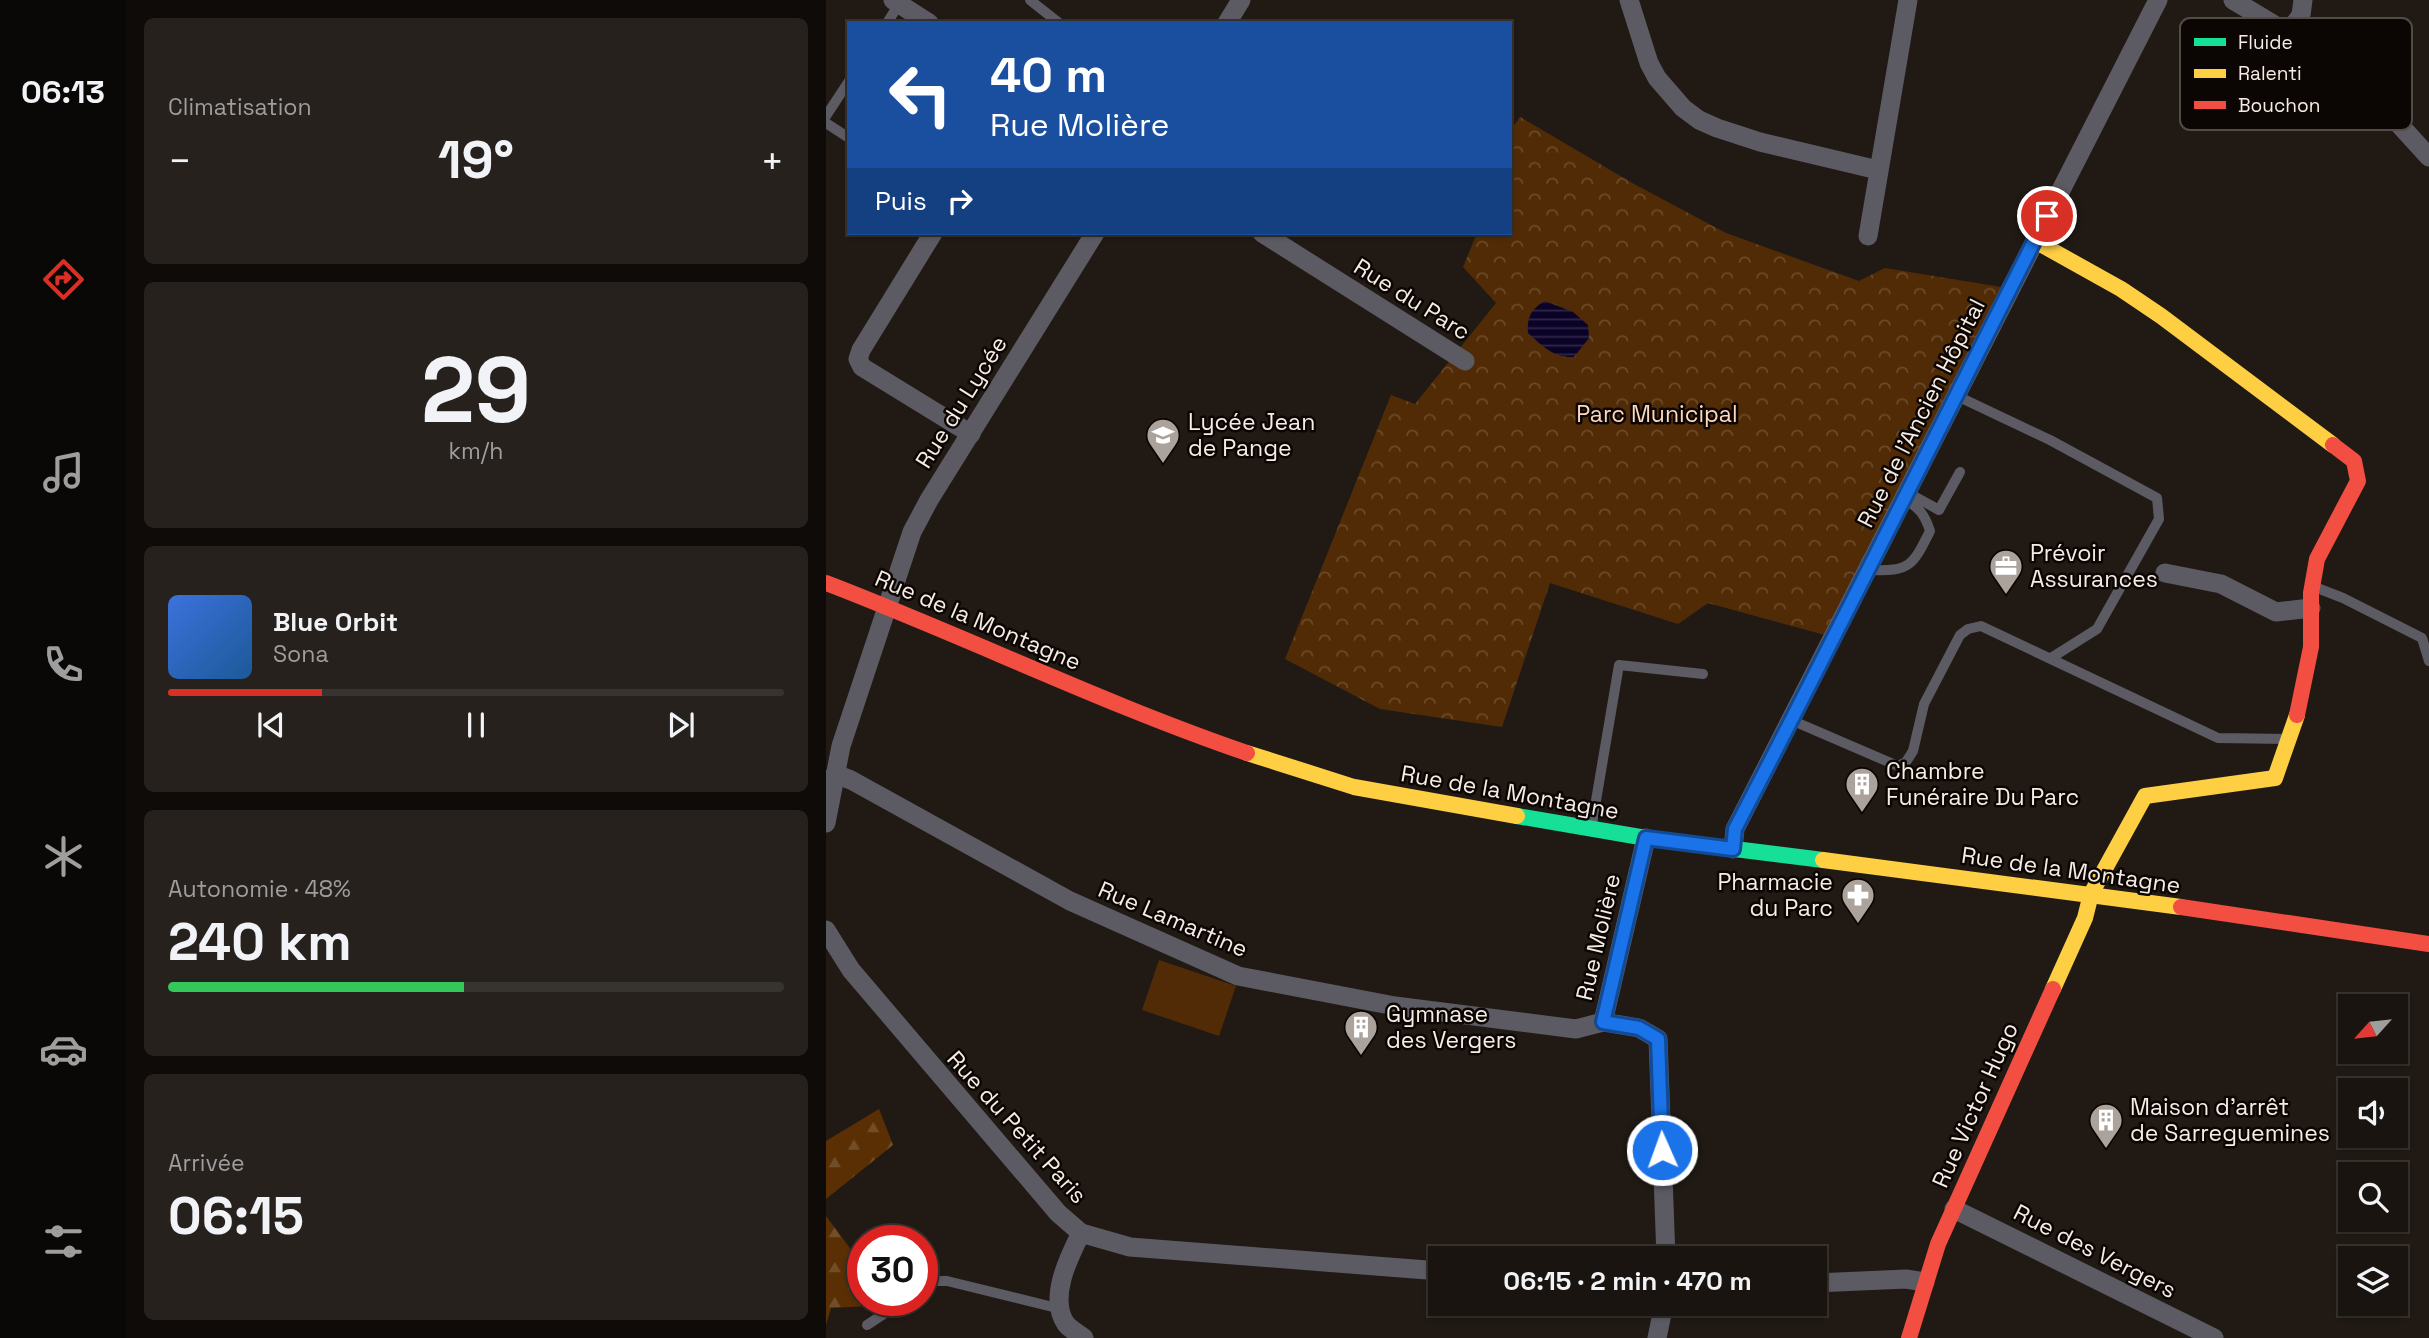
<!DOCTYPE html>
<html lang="fr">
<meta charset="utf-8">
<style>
body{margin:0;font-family:"Space Grotesk",sans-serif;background:#26211d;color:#f1f3f6;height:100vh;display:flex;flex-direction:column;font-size:26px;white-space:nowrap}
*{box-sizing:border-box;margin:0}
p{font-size:23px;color:#9f9e9e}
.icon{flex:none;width:38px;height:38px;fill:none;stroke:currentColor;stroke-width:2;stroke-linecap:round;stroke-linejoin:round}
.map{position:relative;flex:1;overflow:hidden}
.drawer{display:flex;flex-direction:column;gap:18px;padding:18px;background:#0e0b08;width:700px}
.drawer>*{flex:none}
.top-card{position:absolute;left:21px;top:21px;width:665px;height:214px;border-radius:0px;box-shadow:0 2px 5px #0004,0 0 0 2px #37332f;background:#1a4fa0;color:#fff;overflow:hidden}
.needle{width:46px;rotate:243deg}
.tools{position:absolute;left:1512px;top:994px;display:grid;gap:14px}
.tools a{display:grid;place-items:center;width:70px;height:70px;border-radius:0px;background:#19140f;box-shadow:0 2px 5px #0004,0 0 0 2px #37332f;font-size:35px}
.speed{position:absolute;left:21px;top:1225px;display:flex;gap:14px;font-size:35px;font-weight:700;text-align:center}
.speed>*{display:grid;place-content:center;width:91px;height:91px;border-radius:50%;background:#19140f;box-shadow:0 2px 5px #0004,0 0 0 2px #37332f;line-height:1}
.speed .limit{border:10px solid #d22;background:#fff;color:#111}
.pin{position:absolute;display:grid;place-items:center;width:60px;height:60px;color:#fff;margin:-30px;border:4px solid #fff;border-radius:50%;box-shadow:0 2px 7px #0007}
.me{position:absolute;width:77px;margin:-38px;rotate:358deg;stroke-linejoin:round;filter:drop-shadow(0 0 5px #0008)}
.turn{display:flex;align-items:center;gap:24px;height:147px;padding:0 28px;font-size:32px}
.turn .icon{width:91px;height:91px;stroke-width:2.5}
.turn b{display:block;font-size:49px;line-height:60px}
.then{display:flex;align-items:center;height:66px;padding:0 28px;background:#0003;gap:14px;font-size:26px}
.big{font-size:52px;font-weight:700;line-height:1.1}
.drawer .card{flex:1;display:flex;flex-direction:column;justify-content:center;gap:10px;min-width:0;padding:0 24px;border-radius:10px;background:#26211d}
.drawer .dial{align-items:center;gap:0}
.dial b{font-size:91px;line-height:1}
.song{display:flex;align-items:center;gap:21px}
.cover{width:84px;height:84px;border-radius:10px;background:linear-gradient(135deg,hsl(220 70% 55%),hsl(210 70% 35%))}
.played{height:7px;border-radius:4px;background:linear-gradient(90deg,#d93025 25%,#37332f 25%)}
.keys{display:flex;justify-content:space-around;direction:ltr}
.heat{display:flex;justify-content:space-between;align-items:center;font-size:38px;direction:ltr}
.charge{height:10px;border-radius:5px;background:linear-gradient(90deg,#34c759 48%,#37332f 0)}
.trip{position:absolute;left:602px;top:1246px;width:399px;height:70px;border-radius:0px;background:#19140f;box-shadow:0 2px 5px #0004,0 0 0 2px #37332f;font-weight:700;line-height:70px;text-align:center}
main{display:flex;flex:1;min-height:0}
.menu{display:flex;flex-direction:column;width:126px;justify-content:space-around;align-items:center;background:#0a0806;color:#9f9e9e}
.menu .icon{width:49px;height:49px}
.menu .on{color:#d93025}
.menu b{font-size:32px;color:#f1f3f6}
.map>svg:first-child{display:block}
.forest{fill:url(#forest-firs)}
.park{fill:url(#park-crowns)}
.pitch{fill:#512b06}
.water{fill:url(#water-rules)}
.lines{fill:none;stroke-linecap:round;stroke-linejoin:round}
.lane{stroke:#5c5b64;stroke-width:10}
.street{stroke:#5c5b64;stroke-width:19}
.fast{stroke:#16e098;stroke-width:16}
.slow{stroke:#ffcf43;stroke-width:16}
.jam{stroke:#f24e42;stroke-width:16}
.route-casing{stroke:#114b97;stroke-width:18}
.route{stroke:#1a73e8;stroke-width:12}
.labels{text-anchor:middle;stroke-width:5;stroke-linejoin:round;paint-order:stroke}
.street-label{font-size:23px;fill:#f6ece4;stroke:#0b0603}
.park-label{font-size:23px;fill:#fed8bc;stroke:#0b0603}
.poi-label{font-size:23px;fill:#f6ece4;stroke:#0b0603;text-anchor:start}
.key{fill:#0b0603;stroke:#524b46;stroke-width:2}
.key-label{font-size:19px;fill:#f6ece4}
</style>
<main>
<nav class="menu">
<b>06:13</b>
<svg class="icon on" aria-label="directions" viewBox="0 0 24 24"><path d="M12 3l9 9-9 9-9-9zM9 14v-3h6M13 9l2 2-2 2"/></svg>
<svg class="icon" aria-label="music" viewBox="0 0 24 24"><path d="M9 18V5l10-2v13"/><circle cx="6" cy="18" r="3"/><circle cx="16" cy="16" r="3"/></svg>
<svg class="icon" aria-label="phone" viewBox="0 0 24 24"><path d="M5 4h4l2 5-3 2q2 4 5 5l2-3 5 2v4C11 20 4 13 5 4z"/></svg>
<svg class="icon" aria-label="climate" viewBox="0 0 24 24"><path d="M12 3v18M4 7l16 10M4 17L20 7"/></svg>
<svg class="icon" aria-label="car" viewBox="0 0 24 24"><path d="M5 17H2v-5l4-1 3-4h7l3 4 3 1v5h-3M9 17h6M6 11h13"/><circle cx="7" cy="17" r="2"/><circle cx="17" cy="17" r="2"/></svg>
<svg class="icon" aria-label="filters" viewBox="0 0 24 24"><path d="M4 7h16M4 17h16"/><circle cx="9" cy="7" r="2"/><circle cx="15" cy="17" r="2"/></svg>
</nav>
<section class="drawer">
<div class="card"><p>Climatisation</p>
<div class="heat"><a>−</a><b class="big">19°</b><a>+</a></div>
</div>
<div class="card dial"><b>29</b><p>km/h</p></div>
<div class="card">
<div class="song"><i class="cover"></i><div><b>Blue Orbit</b><p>Sona</p></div></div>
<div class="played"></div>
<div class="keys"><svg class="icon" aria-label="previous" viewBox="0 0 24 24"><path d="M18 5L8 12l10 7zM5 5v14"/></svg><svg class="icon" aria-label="pause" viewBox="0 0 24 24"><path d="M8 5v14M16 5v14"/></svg><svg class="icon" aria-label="next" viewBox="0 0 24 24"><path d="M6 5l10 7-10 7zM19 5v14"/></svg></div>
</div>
<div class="card"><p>Autonomie · 48%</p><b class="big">240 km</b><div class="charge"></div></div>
<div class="card"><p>Arrivée</p><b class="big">06:15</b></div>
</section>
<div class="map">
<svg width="1603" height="1338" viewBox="0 0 1603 1338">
<defs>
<pattern id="forest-firs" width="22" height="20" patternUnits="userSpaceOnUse" patternTransform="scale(1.75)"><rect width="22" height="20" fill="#592f03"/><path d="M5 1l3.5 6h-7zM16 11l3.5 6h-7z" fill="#714d28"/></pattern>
<pattern id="park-crowns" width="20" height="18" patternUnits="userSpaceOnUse" patternTransform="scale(1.75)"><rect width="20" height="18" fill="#512b06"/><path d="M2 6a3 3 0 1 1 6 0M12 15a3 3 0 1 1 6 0" fill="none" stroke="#6b4a2a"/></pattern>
<pattern id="water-rules" width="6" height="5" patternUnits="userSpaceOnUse" patternTransform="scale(1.75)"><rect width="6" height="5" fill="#0b0227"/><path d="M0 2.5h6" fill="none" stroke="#2f2746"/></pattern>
</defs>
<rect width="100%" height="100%" fill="#211a14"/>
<g class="forest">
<polygon points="53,1109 67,1145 0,1199 0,1141"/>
<polygon points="0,1216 32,1259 37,1261 37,1300 44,1300 43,1306 5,1308 0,1325"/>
</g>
<polygon class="park" points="694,117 808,184 900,233 1033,281 1059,268 1175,287 999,635 882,603 852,624 724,583 676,727 554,709 459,659 565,395 589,404 670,303 637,267 651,233 684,233 684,131"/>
<polygon class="pitch" points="333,960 410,986 393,1036 316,1010"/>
<path class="water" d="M719 301 747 312 762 325 763 338 748 357C728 358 716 346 702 333 701 317 705 309 719 301Z"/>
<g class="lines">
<g class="lane">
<polyline points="204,0 233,23"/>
<polyline points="61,23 73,4"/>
<polyline points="0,116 23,81"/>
<polyline points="0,123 23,138"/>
<polyline points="1129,395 1224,440 1331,498 1333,519 1271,629 1225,658"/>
<polyline points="1082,493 1113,510 1134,472"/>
<path d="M1044 570C1084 572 1087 565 1104 531 1099 515 1093 507 1078 499"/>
<polyline points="1486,586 1517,598 1596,638 1603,661"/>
<polyline points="965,720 1072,766 1080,762 1087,751 1098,704 1134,635 1142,629 1155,626 1392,738 1462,739"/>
<polyline points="766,824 793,665 877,674"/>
<polyline points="96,1289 108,1281 121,1281 235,1309"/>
<polyline points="41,1325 79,1300"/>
</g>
<g class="street">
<polyline points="67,0 103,23"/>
<polyline points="803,0 823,63 831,78 857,108 873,120 891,128 934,142 1052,170"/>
<polyline points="1407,0 1462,33 1551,100 1603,157"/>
<polyline points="401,23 415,0"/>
<polyline points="1462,33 1475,15 1477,0"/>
<polyline points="107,233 35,350 32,359 36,367 145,434"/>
<polyline points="436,233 639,361"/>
<polyline points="1042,236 1082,0"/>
<polyline points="1339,573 1395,584 1450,612 1485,608"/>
<polyline points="9,774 25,780 244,901 412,976 569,1006 750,1029 777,1022"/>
<polyline points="0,823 15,746 86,532 103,500 269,233"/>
<polyline points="820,838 777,1022 813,1028 832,1039 840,1258"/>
<path d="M907 849 909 829C1052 554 1190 276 1332 0"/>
<polyline points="0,930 25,970 232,1213 255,1233 304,1247 614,1271"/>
<polyline points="1128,1209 1388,1338"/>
<path d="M255 1233C243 1257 222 1298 240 1324 244 1329 253 1334 258 1338"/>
<polyline points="989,1283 1080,1279 1099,1282"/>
<polyline points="831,1338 838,1304"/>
</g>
<polyline class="fast" points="691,816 820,838 997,860"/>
<g class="slow">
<polyline points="1209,241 1295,289 1335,316 1507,445"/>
<polyline points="421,753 528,787 691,816"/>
<polyline points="997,860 1355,907"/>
<polyline points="1227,989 1259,918 1265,894 1319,796 1449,778 1471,715"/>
</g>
<g class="jam">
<path d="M0 583C141 637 278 704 421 753"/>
<polyline points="1471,715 1485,647 1485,593 1491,559 1532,481 1528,461 1507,445"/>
<polyline points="1355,907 1603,944"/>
<polyline points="1083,1338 1112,1244 1227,989"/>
</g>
</g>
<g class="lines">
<defs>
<path id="route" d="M836 1150 832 1039 813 1028 777 1022 820 838 907 849 909 829C1015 626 1117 421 1221 216"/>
</defs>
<use href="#route" class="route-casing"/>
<use href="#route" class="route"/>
</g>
<defs>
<symbol id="school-pin" viewBox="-11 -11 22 30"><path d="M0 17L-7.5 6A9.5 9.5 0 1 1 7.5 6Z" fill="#aba29b" stroke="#0b0603"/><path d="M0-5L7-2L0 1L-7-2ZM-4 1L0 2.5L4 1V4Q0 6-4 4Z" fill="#fff"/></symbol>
<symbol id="office-pin" viewBox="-11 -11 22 30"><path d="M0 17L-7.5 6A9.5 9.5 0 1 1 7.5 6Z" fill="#aba29b" stroke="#0b0603"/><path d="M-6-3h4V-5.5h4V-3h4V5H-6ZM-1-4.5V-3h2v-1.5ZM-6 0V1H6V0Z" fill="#fff"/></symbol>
<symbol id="building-pin" viewBox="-11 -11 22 30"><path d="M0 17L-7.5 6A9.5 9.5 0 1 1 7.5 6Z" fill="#aba29b" stroke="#0b0603"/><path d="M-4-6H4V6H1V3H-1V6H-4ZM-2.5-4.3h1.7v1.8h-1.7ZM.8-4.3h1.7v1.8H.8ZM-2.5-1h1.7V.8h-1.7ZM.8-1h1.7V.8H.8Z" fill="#fff"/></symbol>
<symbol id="pharmacy-pin" viewBox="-11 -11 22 30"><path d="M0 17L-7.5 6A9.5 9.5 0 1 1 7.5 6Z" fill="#aba29b" stroke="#0b0603"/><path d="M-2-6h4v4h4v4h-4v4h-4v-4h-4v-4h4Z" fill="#fff"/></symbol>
</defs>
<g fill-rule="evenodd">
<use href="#school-pin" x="318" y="416" width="38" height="52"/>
<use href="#office-pin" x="1161" y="547" width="38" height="52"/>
<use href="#building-pin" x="1017" y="765" width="38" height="52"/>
<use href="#pharmacy-pin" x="1013" y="876" width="38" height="52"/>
<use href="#building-pin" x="516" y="1008" width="38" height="52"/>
<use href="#building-pin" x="1261" y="1101" width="38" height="52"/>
</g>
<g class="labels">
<g class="street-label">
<text transform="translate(586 299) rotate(32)" y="8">Rue du Parc</text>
<text transform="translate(135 402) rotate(-58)" y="8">Rue du Lycée</text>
<text transform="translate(1095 413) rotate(-63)" y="8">Rue de l'Ancien Hôpital</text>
<text transform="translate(152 620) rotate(23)" y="8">Rue de la Montagne</text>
<text transform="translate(684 792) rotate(10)" y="8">Rue de la Montagne</text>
<text transform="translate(1245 870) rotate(8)" y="8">Rue de la Montagne</text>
<text transform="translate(347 919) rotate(23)" y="8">Rue Lamartine</text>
<text transform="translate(772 937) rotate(-77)" y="8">Rue Molière</text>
<text transform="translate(1149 1105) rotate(-66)" y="8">Rue Victor Hugo</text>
<text transform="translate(191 1127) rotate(48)" y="8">Rue du Petit Paris</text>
<text transform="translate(1269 1251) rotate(27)" y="8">Rue des Vergers</text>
</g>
<g class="park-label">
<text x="831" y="422">Parc Municipal</text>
</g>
<g class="poi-label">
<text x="362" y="430">Lycée Jean<tspan x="362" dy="26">de Pange</tspan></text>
<text x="1204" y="561">Prévoir<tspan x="1204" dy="26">Assurances</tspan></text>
<text x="1060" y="779">Chambre<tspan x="1060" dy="26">Funéraire Du Parc</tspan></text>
<text x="1007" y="890" text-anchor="end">Pharmacie<tspan x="1007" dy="26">du Parc</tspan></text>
<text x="560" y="1022">Gymnase<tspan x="560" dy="26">des Vergers</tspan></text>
<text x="1304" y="1115">Maison d'arrêt<tspan x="1304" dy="26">de Sarreguemines</tspan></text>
</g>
</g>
<rect x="1354" y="18" width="232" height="112" rx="10" class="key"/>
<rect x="1368" y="38" width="32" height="8" fill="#16e098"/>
<rect x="1368" y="69" width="32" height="9" fill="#ffcf43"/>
<rect x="1368" y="101" width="32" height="8" fill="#f24e42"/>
<g class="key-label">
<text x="1412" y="49">Fluide</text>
<text x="1412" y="80">Ralenti</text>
<text x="1412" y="112">Bouchon</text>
</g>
</svg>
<div class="tools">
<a><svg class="needle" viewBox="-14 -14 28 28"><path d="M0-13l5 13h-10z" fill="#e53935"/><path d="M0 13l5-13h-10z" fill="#9f9e9e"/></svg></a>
<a><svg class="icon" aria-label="sound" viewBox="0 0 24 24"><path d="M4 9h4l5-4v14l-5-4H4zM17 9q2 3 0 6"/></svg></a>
<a><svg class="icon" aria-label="search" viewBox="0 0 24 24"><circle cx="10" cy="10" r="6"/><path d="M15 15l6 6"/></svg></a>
<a><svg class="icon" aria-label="layers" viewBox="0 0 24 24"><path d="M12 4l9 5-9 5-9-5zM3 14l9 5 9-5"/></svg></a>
</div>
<div class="speed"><div class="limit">30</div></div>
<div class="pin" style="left:1221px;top:216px;background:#d93025"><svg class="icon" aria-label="arrive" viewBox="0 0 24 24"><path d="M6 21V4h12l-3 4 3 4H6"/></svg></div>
<svg class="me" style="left:836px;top:1150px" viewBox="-20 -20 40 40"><circle r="17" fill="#1a73e8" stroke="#fff" stroke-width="3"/><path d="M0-11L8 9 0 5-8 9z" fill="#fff"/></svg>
<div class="trip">06:15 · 2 min · 470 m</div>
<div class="top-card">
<div class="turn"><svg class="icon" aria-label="left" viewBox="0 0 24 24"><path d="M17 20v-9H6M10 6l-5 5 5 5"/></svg><div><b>40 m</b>Rue Molière</div></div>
<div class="then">Puis<svg class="icon" aria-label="right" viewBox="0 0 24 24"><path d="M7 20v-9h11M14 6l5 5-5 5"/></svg></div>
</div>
</div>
</main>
